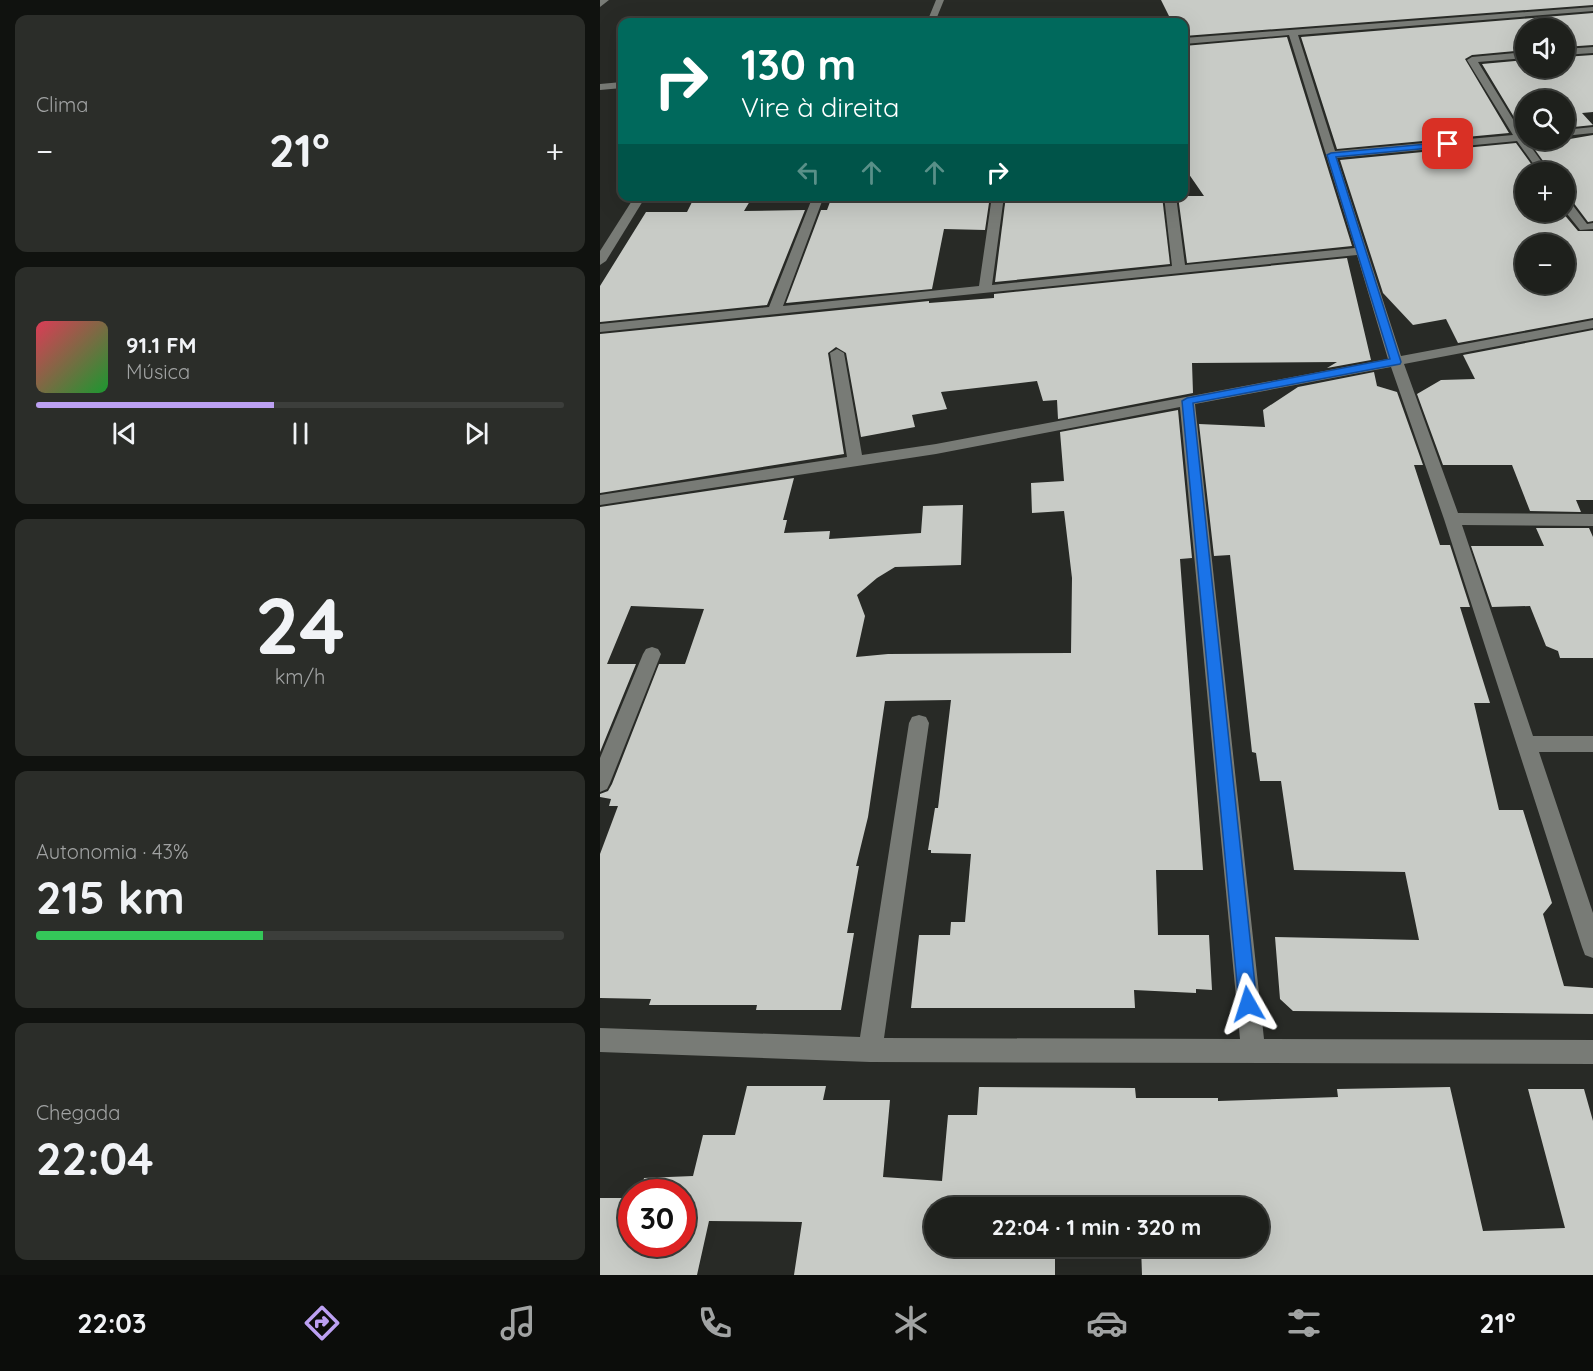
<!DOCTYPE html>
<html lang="pt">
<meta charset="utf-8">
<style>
body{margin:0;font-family:Quicksand,sans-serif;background:#2b2d29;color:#f1f3f6;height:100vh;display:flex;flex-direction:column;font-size:22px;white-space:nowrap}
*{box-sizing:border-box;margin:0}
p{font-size:20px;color:#a1a3a3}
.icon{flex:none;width:33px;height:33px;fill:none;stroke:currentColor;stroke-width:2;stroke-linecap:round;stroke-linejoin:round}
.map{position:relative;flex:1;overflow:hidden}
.sheet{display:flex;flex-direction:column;gap:15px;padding:15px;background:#10120f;width:600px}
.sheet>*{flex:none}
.guide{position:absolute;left:18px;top:18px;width:570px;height:183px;border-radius:12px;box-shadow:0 6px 24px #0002,0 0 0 2px #3c3e3b;background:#00695c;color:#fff;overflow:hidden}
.controls{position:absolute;left:915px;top:18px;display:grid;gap:12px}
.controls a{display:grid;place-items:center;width:60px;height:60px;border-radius:50%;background:#1e201c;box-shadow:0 6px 24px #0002,0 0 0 2px #3c3e3b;font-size:30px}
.speed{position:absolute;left:18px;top:1179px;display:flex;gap:12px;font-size:30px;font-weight:700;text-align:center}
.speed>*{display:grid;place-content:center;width:78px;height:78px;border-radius:50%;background:#1e201c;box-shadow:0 6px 24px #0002,0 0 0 2px #3c3e3b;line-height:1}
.speed .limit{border:9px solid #d22;background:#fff;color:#111}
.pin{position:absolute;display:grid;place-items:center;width:51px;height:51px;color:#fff;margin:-26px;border-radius:12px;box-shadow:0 3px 9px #0006}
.me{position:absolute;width:66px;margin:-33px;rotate:354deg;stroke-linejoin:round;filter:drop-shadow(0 0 4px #0008)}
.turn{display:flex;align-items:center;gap:21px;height:126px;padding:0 24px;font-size:27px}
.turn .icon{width:78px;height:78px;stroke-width:2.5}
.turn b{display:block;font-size:42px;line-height:51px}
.lanes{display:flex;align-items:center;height:57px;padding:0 24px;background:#0003;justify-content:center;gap:30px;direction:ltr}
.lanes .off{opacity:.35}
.big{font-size:45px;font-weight:800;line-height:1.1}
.sheet .tile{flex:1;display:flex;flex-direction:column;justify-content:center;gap:9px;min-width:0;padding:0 21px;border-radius:12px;background:#2b2d29}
.sheet .dial{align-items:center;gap:0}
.dial b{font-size:78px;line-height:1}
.song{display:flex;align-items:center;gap:18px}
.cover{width:72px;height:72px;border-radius:9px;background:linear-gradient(135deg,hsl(350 70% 55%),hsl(130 70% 35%))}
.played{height:6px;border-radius:3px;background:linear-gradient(90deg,#bca0f2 45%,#3c3e3b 45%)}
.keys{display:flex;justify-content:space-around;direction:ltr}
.heat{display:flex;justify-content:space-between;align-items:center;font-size:33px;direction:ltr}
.charge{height:9px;border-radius:4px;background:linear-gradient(90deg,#34c759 43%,#3c3e3b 0)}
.trip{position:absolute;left:324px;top:1197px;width:345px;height:60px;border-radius:30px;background:#1e201c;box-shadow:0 6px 24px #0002,0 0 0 2px #3c3e3b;font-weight:800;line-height:60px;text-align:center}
.menu{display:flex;height:96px;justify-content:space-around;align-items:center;background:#0c0d0b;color:#a1a3a3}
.menu .icon{width:42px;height:42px}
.menu .selected{color:#bca0f2}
.menu b{font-size:27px;color:#f1f3f6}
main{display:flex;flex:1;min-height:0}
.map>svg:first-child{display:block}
.building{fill:#c8cbc6;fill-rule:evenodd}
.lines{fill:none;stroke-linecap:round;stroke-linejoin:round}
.minor{fill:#787b76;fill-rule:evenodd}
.route{fill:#1a73e8;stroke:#114b97;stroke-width:1.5}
</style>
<main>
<section class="sheet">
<div class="tile"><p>Clima</p>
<div class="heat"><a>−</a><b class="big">21°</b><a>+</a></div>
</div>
<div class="tile">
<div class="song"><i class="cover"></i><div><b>91.1 FM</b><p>Música</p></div></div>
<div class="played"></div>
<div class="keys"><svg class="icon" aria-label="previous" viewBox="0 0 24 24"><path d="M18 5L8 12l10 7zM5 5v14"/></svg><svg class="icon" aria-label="pause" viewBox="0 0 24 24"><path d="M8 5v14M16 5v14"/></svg><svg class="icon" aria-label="next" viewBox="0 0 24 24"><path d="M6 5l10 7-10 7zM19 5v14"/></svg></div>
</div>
<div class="tile dial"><b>24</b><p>km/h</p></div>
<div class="tile"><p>Autonomia · 43%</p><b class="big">215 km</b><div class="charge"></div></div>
<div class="tile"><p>Chegada</p><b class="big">22:04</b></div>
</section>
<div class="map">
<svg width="993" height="1275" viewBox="0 0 993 1275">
<rect width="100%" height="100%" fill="#282a26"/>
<g class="building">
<polygon points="561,0 993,0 993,5 584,36 584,22 572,22"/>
<polygon points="993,13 993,45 964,47 964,28 926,28 926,50 872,55 865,59 909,133 737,149 701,37"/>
<polygon points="687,37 752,246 587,263 578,196 604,196 584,167 584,46"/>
<polygon points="993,55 993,112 982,113 993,125 964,128 964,100 926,100 926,132 923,132 882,64 926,60 926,68 964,68 964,57"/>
<polygon points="993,135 993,221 988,222 970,198 964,196 964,172 951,172 928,140 964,140"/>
<path d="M916 143 937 172H926V212H962L978 231H993V318L858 343 846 319 813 325 783 293 740 160ZM926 244H964V284H926Z"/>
<polygon points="280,196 390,196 385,230 344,229 332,289 186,303 221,210 227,210 230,202 278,202"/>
<polygon points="406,196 562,196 570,264 395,282"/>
<polygon points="150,201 144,211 205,210 167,305 0,322 0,286 46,212 87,212 92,202"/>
<polygon points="747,258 771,360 727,368 737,362 592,363 593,393 458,419 457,400 443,401 437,381 341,392 347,409 312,415 315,427 261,437 246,353 236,347 228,353 244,454 0,493 0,334 329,301 329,303 394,298 394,294"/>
<polygon points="993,330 993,500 976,500 981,512 930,511 912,465 843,465 817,394 841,380 875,379 863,355"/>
<polygon points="774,372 777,386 797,392 823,465 814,465 840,545 850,545 870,607 860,607 890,703 874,703 899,810 923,810 952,903 943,914 964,986 993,988 993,1014 693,1011 680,999 675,937 819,940 805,872 694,870 681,781 660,781 656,753 652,752 630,555 614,556 599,424 665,427 663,410 698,387"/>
<polygon points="578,410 592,558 580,559 603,870 556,870 558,935 609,935 612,990 596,989 596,993 534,990 535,1008 311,1008 319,935 350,935 351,922 365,922 371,854 331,853 331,850 328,850 335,808 338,808 351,700 285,701 268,817 256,866 259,866 247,933 254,933 241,1010 156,1010 157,1005 49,1005 51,999 0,998 0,854 18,806 9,806 11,799 0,797 0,794 8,791 12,784 59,664 85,664 104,609 31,606 7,664 36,664 0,752 0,507 194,478 183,520 187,520 184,533 230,531 229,539 321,533 323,506 363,505 361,565 295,567 277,578 257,595 265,616 256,657 288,654 471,653 472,578 464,511 432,513 431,483 464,481 460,432"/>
<polygon points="936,528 989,528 993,537 993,658 960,658 958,651 946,646 930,606 892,607 871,546 944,546"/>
<polygon points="147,1086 226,1086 223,1100 290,1100 283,1177 342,1181 348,1115 377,1115 379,1087 535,1088 536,1098 618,1098 618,1101 738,1097 737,1089 850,1087 883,1231 965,1228 928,1089 984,1089 993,1121 993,1275 542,1275 541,1246 658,1246 658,1208 334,1208 334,1246 455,1246 455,1275 194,1275 202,1222 109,1221 97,1275 0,1275 0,1198 32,1198 32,1244 82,1244 82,1192 41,1192 44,1178 93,1176 103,1135 135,1135"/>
</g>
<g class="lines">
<g class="minor">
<polygon points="0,0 9,0 0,7"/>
<polygon points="336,0 344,0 335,22 327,22"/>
<polygon points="993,7 993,11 698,35 735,151 913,135 867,60 872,57 926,52 926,58 878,62 922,134 926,134 926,140 928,140 926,140 949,172 939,172 917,141 737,158 801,356 993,320 993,328 804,364 858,513 993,514 993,526 862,525 933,736 993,736 993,752 939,752 993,913 993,958 985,955 982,947 844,519 791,367 595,404 664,1039 993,1040 993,1064 270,1062 0,1052 0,1028 260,1037 309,723 312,717 319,715 326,717 329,723 284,1038 640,1039 580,407 336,454 0,505 0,495 247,457 230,353 237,349 244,353 262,455 336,444 788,359 757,255 0,332 0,324 169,307 213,196 224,196 183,306 379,286 392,196 404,196 392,285 572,266 564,196 576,196 585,265 755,248 689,35 584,44 584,38"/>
<polygon points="993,47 993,53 964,55 964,49"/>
<polygon points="22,82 22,88 0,90 0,84"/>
<polygon points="993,127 993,133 964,136 964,130"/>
<polygon points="35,196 46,196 6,261 0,265 0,251"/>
<polygon points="964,198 968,199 987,224 993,223 993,229 980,230 964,210"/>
<polygon points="52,647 58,649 61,654 10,783 7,789 0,792 0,758 43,654 46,649"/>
</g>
</g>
<polygon class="route" points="848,142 852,144 851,146 736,157 801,362 800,364 593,403 657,1004 654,1011 648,1013 642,1011 639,1004 582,401 587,398 790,359 727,155 731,153"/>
</svg>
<div class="controls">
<a><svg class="icon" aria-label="sound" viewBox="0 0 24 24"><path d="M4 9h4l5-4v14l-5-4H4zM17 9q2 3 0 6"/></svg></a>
<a><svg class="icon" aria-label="search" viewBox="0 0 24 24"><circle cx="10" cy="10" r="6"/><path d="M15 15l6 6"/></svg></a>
<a>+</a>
<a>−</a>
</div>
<div class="speed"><div class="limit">30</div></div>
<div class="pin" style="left:848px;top:144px;background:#d93025"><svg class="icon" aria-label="arrive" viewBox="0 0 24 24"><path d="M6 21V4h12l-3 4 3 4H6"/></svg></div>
<svg class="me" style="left:648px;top:1004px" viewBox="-20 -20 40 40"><path d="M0-17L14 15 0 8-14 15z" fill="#1a73e8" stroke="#fff" stroke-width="4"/></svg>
<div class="trip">22:04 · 1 min · 320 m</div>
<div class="guide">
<div class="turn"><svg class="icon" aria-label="right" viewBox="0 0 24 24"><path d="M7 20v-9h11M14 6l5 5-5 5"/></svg><div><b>130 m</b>Vire à direita</div></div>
<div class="lanes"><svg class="icon off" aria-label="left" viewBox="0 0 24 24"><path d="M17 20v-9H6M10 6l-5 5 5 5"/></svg><svg class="icon off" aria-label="ahead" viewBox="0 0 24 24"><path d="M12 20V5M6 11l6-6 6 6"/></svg><svg class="icon off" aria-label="ahead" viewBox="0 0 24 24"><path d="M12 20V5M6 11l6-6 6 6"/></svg><svg class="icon" aria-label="right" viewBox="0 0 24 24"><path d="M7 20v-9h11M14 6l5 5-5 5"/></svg></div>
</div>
</div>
</main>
<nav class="menu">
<b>22:03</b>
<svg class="icon selected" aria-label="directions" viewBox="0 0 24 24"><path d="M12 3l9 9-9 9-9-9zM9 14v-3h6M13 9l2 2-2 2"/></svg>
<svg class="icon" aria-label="music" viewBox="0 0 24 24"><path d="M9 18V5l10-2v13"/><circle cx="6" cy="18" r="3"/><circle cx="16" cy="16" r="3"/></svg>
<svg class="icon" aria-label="phone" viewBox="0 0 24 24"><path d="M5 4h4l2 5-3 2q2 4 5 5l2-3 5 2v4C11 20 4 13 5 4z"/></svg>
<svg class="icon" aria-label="climate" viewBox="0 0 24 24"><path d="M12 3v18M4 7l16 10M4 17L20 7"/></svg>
<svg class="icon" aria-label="car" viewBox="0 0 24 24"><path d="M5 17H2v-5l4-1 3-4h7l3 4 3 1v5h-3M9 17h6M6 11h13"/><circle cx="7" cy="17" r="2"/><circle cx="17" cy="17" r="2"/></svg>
<svg class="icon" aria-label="filters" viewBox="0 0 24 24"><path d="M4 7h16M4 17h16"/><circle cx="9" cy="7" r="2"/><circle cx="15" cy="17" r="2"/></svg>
<b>21°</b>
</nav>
